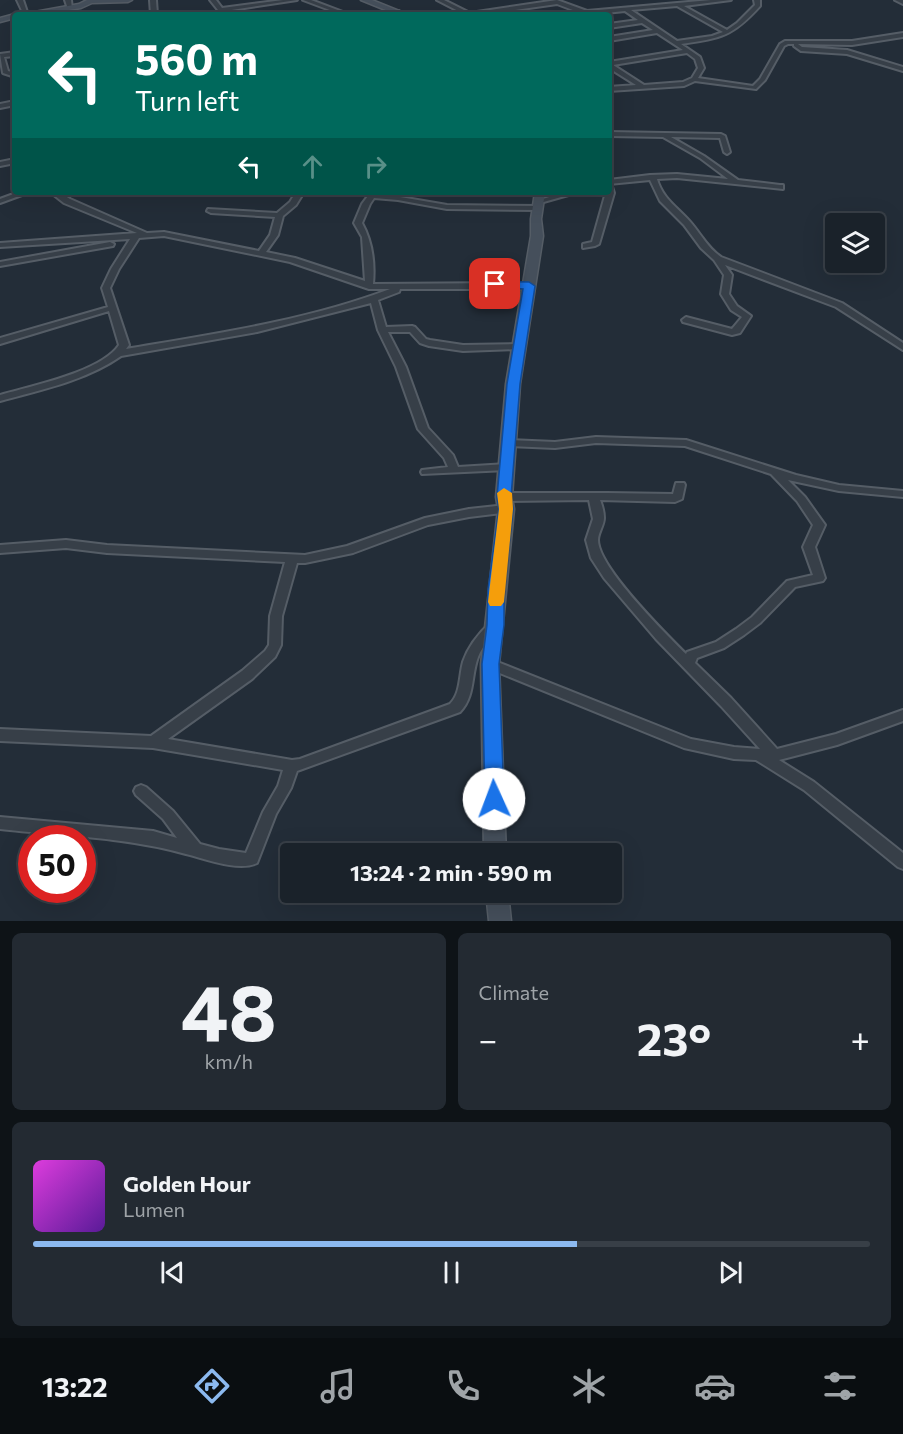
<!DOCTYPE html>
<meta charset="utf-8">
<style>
body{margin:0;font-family:Commissioner,sans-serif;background:#232a32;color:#f1f3f6;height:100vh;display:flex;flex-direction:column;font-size:22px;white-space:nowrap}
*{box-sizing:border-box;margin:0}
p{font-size:20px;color:#9fa4a8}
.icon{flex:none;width:33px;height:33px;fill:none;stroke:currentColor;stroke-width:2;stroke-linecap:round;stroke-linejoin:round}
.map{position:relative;height:921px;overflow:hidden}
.drawer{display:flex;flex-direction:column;gap:12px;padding:12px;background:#0e1317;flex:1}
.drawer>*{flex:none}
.top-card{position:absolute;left:12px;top:12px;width:600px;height:183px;border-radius:6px;box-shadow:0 6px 24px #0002,0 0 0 2px #383f47;background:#00695c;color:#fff;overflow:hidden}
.fabs{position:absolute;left:825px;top:213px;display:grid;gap:12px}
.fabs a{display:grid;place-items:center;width:60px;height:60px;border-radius:6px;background:#1a222a;box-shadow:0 6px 24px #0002,0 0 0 2px #383f47;font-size:30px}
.speed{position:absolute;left:18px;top:825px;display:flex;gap:12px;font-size:30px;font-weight:700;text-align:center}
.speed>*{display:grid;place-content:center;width:78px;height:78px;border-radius:50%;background:#1a222a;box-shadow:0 6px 24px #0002,0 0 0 2px #383f47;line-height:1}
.speed .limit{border:9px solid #d22;background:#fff;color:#111}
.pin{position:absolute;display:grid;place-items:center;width:51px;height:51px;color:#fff;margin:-26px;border-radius:12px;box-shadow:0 3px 9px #0006}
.me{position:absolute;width:66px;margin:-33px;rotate:358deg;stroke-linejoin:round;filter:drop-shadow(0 0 4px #0008)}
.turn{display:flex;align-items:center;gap:21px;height:126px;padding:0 24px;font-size:27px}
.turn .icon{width:78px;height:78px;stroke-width:2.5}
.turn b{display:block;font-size:42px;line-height:51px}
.lanes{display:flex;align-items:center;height:57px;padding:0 24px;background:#0003;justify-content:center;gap:30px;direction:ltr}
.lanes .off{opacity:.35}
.big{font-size:45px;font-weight:700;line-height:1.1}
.drawer .card{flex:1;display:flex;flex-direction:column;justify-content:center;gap:9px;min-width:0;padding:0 21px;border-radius:9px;background:#232a32}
.drawer .dial{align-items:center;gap:0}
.dial b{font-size:78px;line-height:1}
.song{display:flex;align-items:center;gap:18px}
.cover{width:72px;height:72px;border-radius:9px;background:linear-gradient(135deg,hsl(300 70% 55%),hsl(270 70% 35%))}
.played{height:6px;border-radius:3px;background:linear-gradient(90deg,#8cb9ef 65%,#383f47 65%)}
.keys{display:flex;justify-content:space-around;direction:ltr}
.heat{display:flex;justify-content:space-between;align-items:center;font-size:33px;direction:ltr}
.drawer .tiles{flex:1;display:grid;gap:12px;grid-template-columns:1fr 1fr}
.card:last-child{grid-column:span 2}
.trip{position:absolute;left:280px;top:843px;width:342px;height:60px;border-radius:6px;background:#1a222a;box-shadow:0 6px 24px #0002,0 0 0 2px #383f47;font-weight:700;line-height:60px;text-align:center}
.dock{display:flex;height:96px;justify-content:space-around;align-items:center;background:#0a0e11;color:#9fa4a8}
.dock .icon{width:42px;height:42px}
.dock .active{color:#8cb9ef}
.dock b{font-size:27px;color:#f1f3f6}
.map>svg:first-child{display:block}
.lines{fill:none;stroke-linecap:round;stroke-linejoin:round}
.street-casing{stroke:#555d66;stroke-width:4}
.secondary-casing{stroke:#555d66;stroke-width:3}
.street{fill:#373f48;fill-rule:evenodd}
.secondary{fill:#454f5b;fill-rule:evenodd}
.route{fill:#1a73e8;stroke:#114b97;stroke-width:1.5}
.slow{fill:#f59e0b}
</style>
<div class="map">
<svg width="903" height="921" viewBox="0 0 903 921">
<rect width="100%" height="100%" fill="#232d38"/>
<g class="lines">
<defs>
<g id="street">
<polygon points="17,0 23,0 28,15 24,15"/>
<polygon points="65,0 71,0 72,9 68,9"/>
<polygon points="150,0 156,0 157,15 151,15"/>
<polygon points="210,0 216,0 222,8 283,0 297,0 225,11 228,15 222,15"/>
<polygon points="303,0 311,0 351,15 343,15"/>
<path d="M437 0H444L470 13 557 0 587 11 711 0H731L684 6 727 30 737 23 755 5 754 0H760V6C732 37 721 38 681 44L700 57 704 68 698 78 753 86 760 79 780 44 785 41H852L903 33V37L852 45 798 44 802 47 847 50 903 67V71L847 54 801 51 794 46V44H788L784 46 765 80 756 89 695 81 684 86 609 91V87L636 85 609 68V62L683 50 657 33 609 41V37L653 30 642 23 609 28V24L638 20 625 11 586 15 557 4 480 15H466ZM677 6 723 32 712 36 677 41 631 10ZM687 53 695 59 698 68 692 78 683 82 644 85 613 65Z"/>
<polygon points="895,0 903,0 903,4"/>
<polygon points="399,11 401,14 376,15 379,13"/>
<polygon points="15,52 15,56 4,57 8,71 15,73 15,77 3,73 0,54"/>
<polygon points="15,101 15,105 0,108 0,104"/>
<path d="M609 132 721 134 725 136 730 152 727 154 724 152 720 138 671 137 704 156 738 180 780 185H783V189L677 178 657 179C663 200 679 208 692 224 702 236 708 248 721 257L842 303 903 343V350L836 307 725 265 732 275 729 294 737 306 751 316 740 333 732 335 683 322 682 320 686 317 732 329 742 317 731 310 721 294 724 275 714 260 701 248 684 225 660 201 650 180 609 184V180L650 175 677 174 728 179 700 158 663 137 609 136Z"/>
<polygon points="15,159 15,163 0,166 0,162"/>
<polygon points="609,187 612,187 614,193 599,244 595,246 583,248 583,244 592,242 606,192 609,192"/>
<polygon points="19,192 30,192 0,203 0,199"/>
<path d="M50 192H59L70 199 147 233 164 232 259 251 270 235 275 217 211 213 207 211 208 209 277 213 290 202 296 192H304L296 205 283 216 278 235 266 252 295 258 365 281 362 237 354 223 362 204 371 192 447 205 540 206 541 208 537 210 447 209 398 200 374 198 370 204 362 223C372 241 375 263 373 284L529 283 533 286 529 289H400L399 292 378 300 386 327 412 326 415 327 426 339 430 340 463 345 522 344 524 346 519 349 463 351 429 346 420 343 410 332H388L406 367 428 428 453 455 458 467 507 464 512 467 507 470 422 474 421 472 422 470 448 467 444 458 418 429 396 367 378 330 371 303 257 332 121 356C87 380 41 390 0 401V395C31 386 101 372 119 345L109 311 0 344V338L108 307 102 288 111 269 130 239 0 247V243L137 233 64 203ZM164 236 290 262 369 289H390C305 321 214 334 126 349L129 345 110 288 119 269 139 238Z"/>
<polygon points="566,192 579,192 540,203 536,201"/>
<polygon points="110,242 114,244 113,246 0,266 0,262"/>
<path d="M596 437 686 440 796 475 839 485 903 491V497L839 491 788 480 805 497 825 525 815 547 825 578 823 581 795 587 760 623 744 635 724 648 697 658 695 663 731 698 777 749 836 734 903 710V721L837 745 779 760 814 782 903 853V869L898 867 804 790 756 760 734 759 684 748 485 667 484 664 485 661 490 659 495 661 691 739 734 747 760 749 721 706 656 639 604 578 591 558 586 540 593 519 589 500 504 501 499 497 504 493H607L673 494 676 483H684L685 485 682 499 675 502 600 500C602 505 604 512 604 518 604 525 598 533 598 540 598 567 666 634 686 654L687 652 716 642 736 629 752 617 787 581 813 575 803 547 813 525 797 501 771 474 685 446 596 443 555 448 509 446 504 443 509 440 555 442Z"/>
<path d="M506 505 510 506 512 509 510 512 469 517 428 525 353 553 305 563H297L282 616 281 645 275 657 252 679 168 739 292 760 300 759 450 704C461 693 459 676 463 662 468 647 479 633 491 622L495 620 499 622 501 625C494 636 483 644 478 657 471 675 475 697 460 712L297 771 291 788 276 814 257 863C239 872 206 859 186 854 126 837 62 836 0 829V817L153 831 177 838 163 819 136 795 134 791 136 787 141 785 146 787 173 811 200 844 219 849 246 853 263 812 278 786 283 770 153 748 0 741V729L151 736 242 671 265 651 269 645 270 616 285 562 107 553 66 548 0 553V545L66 540 107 545 305 555 347 546 425 518 469 509Z"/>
</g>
<g id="secondary">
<polygon points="87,0 132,0 128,2 92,3 81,8 37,15 18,15 79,4"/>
<polygon points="361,0 372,0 409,15 398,15"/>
<polygon points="15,14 18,15 15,15 15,18 0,22 0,18"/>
<polygon points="535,192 545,192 541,219 543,236 520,384 512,497 514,509 499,664 506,854 484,854 481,664 498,509 496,497 506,384 531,236 531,219"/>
<polygon points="486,892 508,892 511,921 489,921"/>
</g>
</defs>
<use href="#street" class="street-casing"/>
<use href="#secondary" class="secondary-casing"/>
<use href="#street" class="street"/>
<use href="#secondary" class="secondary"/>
</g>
<polygon class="route" points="495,281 529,282 535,286 520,384 511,497 513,509 504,589 504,625 499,664 504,799 501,804 494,807 487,804 485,799 482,664 487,625 488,589 499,509 497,497 507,384 523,289 491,287 489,284"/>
<polygon class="slow" points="504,488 512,493 513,509 504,602 501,606 490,606 488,602 499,509 497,493"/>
</svg>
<div class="fabs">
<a><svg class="icon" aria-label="layers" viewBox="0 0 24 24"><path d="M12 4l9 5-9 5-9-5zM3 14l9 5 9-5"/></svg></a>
</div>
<div class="speed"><div class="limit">50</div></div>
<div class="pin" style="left:495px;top:284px;background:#d93025"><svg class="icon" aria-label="arrive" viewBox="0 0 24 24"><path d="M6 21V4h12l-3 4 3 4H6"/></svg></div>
<svg class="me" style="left:494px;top:799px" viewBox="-20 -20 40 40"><circle r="19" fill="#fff"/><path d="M0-13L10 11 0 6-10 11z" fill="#1a73e8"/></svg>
<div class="trip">13:24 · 2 min · 590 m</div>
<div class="top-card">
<div class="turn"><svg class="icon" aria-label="left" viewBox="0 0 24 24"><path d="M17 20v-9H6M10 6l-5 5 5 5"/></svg><div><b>560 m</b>Turn left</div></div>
<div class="lanes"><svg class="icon" aria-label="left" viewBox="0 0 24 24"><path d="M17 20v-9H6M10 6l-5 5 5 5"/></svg><svg class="icon off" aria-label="ahead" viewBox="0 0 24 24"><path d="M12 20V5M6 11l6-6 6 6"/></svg><svg class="icon off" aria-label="right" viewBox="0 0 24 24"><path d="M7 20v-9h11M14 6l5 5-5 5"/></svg></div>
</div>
</div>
<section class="drawer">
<div class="tiles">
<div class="card dial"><b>48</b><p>km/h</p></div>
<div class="card"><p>Climate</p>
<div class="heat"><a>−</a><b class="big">23°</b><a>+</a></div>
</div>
<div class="card">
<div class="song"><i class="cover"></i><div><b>Golden Hour</b><p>Lumen</p></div></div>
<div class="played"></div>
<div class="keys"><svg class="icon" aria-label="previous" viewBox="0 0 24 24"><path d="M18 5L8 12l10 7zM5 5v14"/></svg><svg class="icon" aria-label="pause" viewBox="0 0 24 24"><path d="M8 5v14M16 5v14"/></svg><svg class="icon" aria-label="next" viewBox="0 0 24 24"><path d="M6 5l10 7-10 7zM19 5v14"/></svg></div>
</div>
</div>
</section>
<nav class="dock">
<b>13:22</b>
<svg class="icon active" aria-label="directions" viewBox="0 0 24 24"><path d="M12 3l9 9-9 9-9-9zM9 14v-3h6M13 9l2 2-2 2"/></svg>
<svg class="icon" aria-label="music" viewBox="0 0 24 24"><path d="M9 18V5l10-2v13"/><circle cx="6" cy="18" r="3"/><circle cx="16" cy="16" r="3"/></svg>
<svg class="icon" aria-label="phone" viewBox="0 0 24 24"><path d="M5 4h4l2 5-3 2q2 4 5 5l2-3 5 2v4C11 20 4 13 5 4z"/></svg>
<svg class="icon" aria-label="climate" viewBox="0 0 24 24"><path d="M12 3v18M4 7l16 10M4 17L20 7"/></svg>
<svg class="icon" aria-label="car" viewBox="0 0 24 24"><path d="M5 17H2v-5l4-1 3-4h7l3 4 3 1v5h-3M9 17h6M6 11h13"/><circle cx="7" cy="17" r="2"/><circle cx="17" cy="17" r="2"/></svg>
<svg class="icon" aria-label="filters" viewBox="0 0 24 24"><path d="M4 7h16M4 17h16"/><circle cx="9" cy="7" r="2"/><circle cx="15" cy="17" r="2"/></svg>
</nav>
